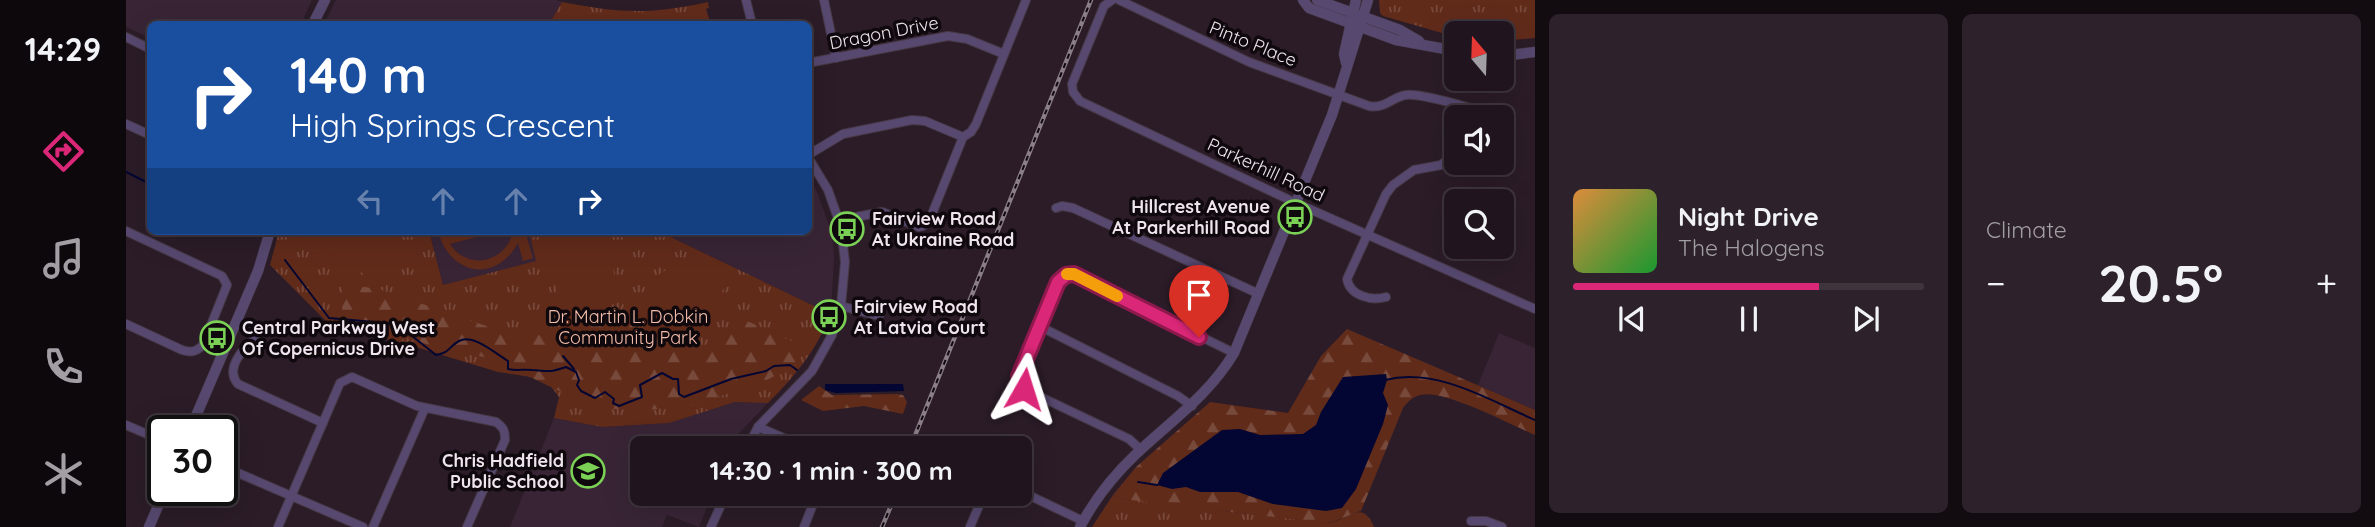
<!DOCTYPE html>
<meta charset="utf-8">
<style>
body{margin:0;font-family:Quicksand,sans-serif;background:#2d222b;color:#f1f3f6;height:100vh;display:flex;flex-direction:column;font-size:26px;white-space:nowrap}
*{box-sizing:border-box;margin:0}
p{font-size:23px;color:#a29fa4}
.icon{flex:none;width:38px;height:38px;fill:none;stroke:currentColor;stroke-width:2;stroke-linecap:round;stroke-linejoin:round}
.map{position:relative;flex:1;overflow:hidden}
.sheet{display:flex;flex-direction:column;gap:14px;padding:14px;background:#120c10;width:840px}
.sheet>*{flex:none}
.guide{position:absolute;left:21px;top:21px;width:665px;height:214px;border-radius:10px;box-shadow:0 7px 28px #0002,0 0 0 2px #3d343c;background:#1a4fa0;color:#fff;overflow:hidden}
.needle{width:46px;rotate:341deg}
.buttons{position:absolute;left:1318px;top:21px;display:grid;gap:14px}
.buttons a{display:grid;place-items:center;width:70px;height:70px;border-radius:10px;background:#20151e;box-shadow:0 7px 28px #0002,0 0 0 2px #3d343c;font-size:35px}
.speed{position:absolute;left:21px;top:415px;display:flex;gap:14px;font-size:35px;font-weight:700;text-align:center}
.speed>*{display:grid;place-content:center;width:91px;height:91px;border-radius:50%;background:#20151e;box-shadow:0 7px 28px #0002,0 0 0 2px #3d343c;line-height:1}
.speed .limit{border:4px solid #111;border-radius:10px;background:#fff;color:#111}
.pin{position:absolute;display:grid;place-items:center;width:60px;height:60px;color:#fff;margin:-72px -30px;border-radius:50% 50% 50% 0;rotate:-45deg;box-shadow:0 0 7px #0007}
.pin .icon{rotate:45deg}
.me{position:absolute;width:77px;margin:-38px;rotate:6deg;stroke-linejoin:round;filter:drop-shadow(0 0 5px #0008)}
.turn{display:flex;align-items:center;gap:24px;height:147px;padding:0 28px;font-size:32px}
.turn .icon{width:91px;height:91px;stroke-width:2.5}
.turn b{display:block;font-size:49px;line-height:60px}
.lanes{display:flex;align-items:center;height:66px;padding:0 28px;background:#0003;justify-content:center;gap:35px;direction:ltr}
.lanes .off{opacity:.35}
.big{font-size:52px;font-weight:800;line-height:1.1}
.sheet .tile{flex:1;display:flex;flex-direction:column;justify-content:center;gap:10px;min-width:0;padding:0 24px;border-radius:10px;background:#2d222b}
.song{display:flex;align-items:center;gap:21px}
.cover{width:84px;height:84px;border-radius:10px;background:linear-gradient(135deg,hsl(30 70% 55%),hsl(130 70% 35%))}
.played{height:7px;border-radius:4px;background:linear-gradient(90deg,#db2777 70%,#3d343c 70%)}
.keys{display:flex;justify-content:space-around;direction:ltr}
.heat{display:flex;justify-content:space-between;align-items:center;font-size:38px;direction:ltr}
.sheet .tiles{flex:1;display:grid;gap:14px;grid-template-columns:repeat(2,1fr)}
.trip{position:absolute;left:504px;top:436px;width:402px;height:70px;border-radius:10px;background:#20151e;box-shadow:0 7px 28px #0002,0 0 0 2px #3d343c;font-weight:800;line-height:70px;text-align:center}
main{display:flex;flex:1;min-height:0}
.menu{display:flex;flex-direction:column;width:126px;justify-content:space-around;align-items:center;background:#0d080c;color:#a29fa4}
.menu .icon{width:49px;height:49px}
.menu .selected{color:#db2777}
.menu b{font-size:32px;color:#f1f3f6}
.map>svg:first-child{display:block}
.built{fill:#382435}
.grass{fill:url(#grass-tufts)}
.forest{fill:url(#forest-firs)}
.pitch{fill:#612b1a}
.water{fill:#030632}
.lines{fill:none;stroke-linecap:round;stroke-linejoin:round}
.stream{stroke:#030632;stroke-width:2}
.minor-casing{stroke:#463844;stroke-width:10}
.tertiary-casing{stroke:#463844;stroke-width:11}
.minor{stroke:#56486f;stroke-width:8}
.tertiary{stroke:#56486f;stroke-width:10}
.rail-casing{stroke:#8b7e88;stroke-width:4.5}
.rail{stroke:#0f090e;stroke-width:2;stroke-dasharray:5;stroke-linecap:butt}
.route-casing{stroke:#8e194d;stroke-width:18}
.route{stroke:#db2777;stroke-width:12}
.slow{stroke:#f59e0b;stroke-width:12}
.labels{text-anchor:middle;stroke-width:7;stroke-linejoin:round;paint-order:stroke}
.street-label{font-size:18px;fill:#efe5ed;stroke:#0f090e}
.poi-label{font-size:18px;font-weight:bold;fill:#efe5ed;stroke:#0f090e;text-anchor:start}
.park-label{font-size:18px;fill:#f4bca9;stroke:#0f090e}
</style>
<main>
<nav class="menu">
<b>14:29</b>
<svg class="icon selected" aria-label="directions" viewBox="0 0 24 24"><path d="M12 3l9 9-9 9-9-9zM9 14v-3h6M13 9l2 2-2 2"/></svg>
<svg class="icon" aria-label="music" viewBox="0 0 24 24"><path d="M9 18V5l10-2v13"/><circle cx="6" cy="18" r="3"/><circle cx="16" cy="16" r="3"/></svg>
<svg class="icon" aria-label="phone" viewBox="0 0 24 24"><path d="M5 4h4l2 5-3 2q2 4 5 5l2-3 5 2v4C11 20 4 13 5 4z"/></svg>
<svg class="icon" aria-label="climate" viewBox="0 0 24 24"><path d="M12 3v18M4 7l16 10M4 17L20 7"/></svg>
</nav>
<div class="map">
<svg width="1409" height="527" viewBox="0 0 1409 527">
<defs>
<pattern id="grass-tufts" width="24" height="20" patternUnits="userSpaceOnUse" patternTransform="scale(1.75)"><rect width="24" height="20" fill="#612b1a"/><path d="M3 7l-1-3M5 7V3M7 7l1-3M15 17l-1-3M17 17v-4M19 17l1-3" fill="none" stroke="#784a3c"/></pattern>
<pattern id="forest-firs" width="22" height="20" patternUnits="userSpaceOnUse" patternTransform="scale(1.75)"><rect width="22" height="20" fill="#612b1a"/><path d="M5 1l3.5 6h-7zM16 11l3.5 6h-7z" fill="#784a3c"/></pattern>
</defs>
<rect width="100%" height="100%" fill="#2b1c28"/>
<g class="built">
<polygon points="0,0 186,0 175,24 24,24 24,38 0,27"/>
<polygon points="210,0 430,0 436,2 423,24 198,24"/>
<polygon points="683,177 692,194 706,234 708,257 705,314 532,231 682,231"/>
<polygon points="303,231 403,231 411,261 317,285"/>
<polygon points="1373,333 1409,348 1409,410 1352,385"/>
<polygon points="609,402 642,403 614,432 605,448 516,448 516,494 586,494 573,527 541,515 536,527 384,527 428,418 476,427 542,423"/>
</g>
<g class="grass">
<polygon points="1253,0 1409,0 1409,38 1376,41 1376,33 1330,33 1330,37 1257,16 1254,13"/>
<path d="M436 2C493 13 524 15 582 2L583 8 580 9 584 22 582 24H423Z"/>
<path d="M153 231H303L317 285 410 261 403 231H532L705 314C689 352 671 374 642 403L609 402 543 423 476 427 428 418 433 397 419 379 372 372 270 341 209 330 144 265Z"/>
<path d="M987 495 998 499 1086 505 1089 510 1203 523C1224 519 1236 499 1248 527H966Z"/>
</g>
<g class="forest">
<polygon points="452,10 507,18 568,11 569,24 443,24"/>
<polygon points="217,284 253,289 372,330 439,338 458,323 500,322 563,352 586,344 599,333 621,321 679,347 667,366 637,382 562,407 512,410 469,408 366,359 292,342 216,313"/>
<path d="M1221 329 1409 410V435C1386 425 1316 388 1294 395 1286 397 1282 402 1277 408L1235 511C1228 512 1213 521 1201 523L1088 510 1086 505 1078 509 998 499 987 495 1010 467 1084 402 1162 413 1195 356Z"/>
<polygon points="693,386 706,395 771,394 777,395 781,402 777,414 738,406 697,411 675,400"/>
</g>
<g class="pitch">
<polygon points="171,231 276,231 260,276 247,279 169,236"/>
<path d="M312 231H320L321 234V231H373L324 244C342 272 381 262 387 231H399L407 258 397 261 392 243C369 285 323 274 312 231Z"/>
<polygon points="416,231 478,231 494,299 436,313"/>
<path d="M558 264 572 265 602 279 574 339 568 341 507 313C520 288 529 269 558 264Z"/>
</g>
<g class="water">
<polygon points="1260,374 1261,380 1257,393 1262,405 1257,424 1230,489 1216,508 1200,511 1147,504 1112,492 1074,492 1060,487 1046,489 1031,485 1037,473 1096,430 1114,429 1134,435 1177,434 1190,425 1195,412 1217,377"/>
<polygon points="699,384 777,384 778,391 710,393 699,390"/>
</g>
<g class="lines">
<g class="stream">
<polyline points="0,172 24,184"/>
<polyline points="120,231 128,236"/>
<path d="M159 260 203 318 271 324 310 355C324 353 322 347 333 341 347 333 370 354 382 361V369C391 371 397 369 406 370 423 371 422 373 440 367L450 372 453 380 451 385 455 391 469 398 479 392 488 399 487 403 493 406 516 397 514 385 536 373 547 379H552L553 394 558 397 605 379 640 371 648 366 664 365 671 370"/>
<polyline points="437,356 448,369"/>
<path d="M1259 380C1311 367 1363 400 1409 420"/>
<polyline points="1012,482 1031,485"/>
</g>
<defs>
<g id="minor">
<polyline points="620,0 626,24"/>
<polyline points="698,0 710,58"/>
<polyline points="986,0 978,6 946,84 947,92 954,101 1170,203 1409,309"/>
<path d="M993 0 1123 62 1243 106C1259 109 1266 97 1280 95 1295 93 1336 106 1352 110L1356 117"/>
<polyline points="0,37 24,49"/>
<polyline points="682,63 822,36 841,39 878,54"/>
<polyline points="0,124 24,135"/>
<polyline points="682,155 717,134 786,120 799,121 837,137 845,132 850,124 900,0"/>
<polyline points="930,208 936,206 947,208 1133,294"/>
<polyline points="714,220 756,212 793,227 797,226 804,219 837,137"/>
<path d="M0 231 96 276 101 285 77 345C70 352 65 353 56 350L0 324"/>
<path d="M1260 297C1245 301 1224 296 1221 279L1260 194 1267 185 1288 170 1315 165 1330 152"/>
<polyline points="715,306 753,316"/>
<polyline points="915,327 1052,396 1066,406"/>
<path d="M130 337C118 348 98 368 112 384L197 423"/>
<polyline points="0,425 37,441"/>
<polyline points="632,427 681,448"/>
<polyline points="621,448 632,427 686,371 706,335 715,306 719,262 715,227 702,190 682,157"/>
<polyline points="1014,449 1003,439 898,389 894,384 893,376 934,279 940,275 948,274 1108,353"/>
<polyline points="96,466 237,527"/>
<polyline points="894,491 957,521"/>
<polyline points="1345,521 1360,521 1376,527"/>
<path d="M152 527 214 383 226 377 291 406 370 422C378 428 379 431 379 440L341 527"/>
<polyline points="247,527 299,408"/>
<polyline points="585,527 600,494"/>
<polyline points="678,527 691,494"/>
<polyline points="844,527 858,494"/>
</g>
<g id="tertiary">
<polyline points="1177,0 1183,8 1270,40 1330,51"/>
<polyline points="1191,0 1274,30 1293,41"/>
<polyline points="187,24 199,0"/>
<polyline points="1376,56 1409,52"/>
<polyline points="1220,63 1218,54 1230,0"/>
<polyline points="64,430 132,271 144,231"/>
<polyline points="23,527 39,490"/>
<path d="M954 527C968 500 988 475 1010 454 1045 421 1083 395 1108 353L1206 115 1242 0"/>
</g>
</defs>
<use href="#minor" class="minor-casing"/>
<use href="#tertiary" class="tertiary-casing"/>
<use href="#minor" class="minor"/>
<use href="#tertiary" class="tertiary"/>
<defs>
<g id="rail">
<polyline points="784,448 965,0"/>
<polyline points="756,527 770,494"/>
</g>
</defs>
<use href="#rail" class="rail-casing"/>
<use href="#rail" class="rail"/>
</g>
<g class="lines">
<defs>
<polyline id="route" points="898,389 894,384 893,376 932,282 940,275 948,274 1073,337"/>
</defs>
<use href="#route" class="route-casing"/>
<use href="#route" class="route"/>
<polyline class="slow" points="941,274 948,274 991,296"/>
</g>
<defs>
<symbol id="bus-ring" viewBox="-11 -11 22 22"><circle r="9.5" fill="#0f090e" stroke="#7bd156" stroke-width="1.5"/><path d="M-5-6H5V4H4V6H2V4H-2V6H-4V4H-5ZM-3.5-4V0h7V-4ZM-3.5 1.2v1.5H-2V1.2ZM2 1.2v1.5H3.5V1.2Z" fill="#7bd156"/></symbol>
<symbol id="school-ring" viewBox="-11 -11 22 22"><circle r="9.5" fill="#0f090e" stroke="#7bd156" stroke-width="1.5"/><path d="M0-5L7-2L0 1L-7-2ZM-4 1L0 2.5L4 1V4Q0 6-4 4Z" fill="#7bd156"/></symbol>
</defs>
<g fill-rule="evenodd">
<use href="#bus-ring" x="1150" y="198" width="38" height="38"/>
<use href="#bus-ring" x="702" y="210" width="38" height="38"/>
<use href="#bus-ring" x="684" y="298" width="38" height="38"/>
<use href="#bus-ring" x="72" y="319" width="38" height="38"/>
<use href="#school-ring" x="443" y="452" width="38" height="38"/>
</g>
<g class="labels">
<g class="street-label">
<text transform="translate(758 33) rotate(-11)" y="6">Dragon Drive</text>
<text transform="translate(1127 44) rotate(22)" y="6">Pinto Place</text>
<text transform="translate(1140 170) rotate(25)" y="6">Parkerhill Road</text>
</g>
<g class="poi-label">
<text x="1144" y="213" text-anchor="end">Hillcrest Avenue<tspan x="1144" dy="21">At Parkerhill Road</tspan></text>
<text x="746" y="225">Fairview Road<tspan x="746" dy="21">At Ukraine Road</tspan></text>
<text x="728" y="313">Fairview Road<tspan x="728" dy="21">At Latvia Court</tspan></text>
<text x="116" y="334">Central Parkway West<tspan x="116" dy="21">Of Copernicus Drive</tspan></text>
<text x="438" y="467" text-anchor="end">Chris Hadfield<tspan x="438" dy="21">Public School</tspan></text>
</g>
<g class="park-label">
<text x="502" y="323">Dr. Martin L. Dobkin<tspan x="502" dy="21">Community Park</tspan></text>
</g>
</g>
</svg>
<div class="buttons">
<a><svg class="needle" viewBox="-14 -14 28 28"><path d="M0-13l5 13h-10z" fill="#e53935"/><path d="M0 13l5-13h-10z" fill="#a29fa4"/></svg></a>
<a><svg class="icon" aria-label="sound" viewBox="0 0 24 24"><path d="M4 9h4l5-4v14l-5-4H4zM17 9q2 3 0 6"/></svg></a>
<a><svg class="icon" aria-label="search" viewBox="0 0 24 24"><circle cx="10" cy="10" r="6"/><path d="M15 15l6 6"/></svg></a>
</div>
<div class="speed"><div class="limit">30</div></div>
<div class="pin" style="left:1073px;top:337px;background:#d93025"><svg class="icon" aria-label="arrive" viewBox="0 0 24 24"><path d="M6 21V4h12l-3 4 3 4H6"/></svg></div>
<svg class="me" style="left:898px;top:389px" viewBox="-20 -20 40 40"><path d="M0-17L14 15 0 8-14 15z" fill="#db2777" stroke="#fff" stroke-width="4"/></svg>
<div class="trip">14:30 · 1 min · 300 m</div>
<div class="guide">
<div class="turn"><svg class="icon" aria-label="right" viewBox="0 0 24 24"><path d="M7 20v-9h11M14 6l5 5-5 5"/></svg><div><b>140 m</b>High Springs Crescent</div></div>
<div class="lanes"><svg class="icon off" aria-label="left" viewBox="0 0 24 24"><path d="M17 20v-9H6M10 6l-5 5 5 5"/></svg><svg class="icon off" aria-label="ahead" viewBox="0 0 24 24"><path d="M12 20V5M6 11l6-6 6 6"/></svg><svg class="icon off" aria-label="ahead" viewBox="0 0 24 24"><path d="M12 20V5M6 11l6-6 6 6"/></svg><svg class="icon" aria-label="right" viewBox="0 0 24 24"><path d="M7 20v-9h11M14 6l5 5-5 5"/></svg></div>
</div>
</div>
<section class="sheet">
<div class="tiles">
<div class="tile">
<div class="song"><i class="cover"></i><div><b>Night Drive</b><p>The Halogens</p></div></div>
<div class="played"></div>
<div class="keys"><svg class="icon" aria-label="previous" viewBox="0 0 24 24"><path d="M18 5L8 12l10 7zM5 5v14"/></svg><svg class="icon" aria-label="pause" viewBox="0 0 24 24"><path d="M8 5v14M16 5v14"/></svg><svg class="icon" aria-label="next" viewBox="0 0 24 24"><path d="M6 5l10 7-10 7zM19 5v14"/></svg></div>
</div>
<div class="tile"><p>Climate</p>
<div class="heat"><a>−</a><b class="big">20.5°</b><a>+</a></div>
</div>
</div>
</section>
</main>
